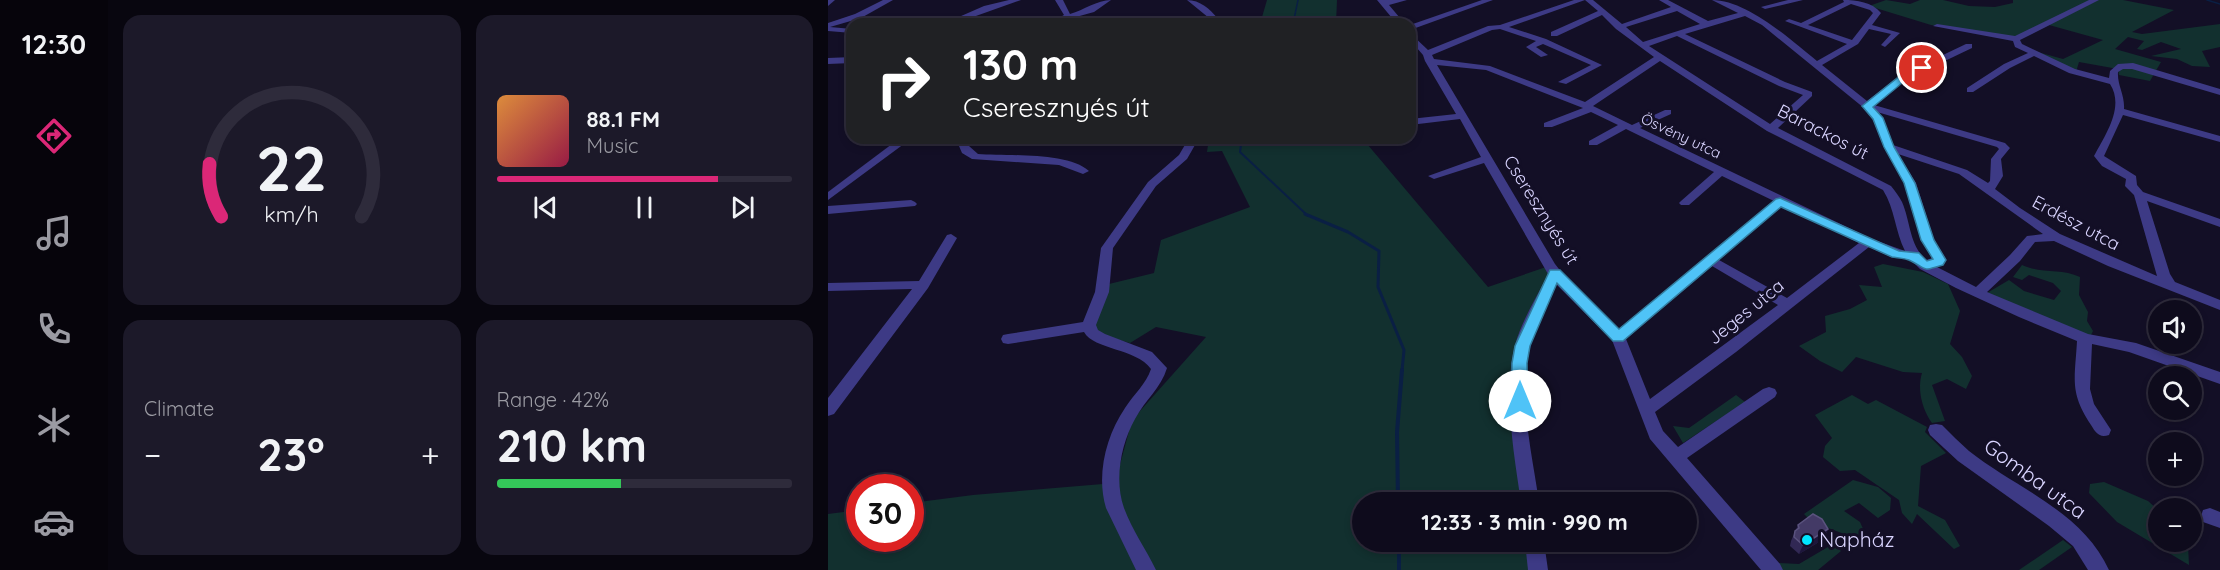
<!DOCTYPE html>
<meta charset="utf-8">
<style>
body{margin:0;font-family:Quicksand,sans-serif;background:#1c1929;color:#f1f3f6;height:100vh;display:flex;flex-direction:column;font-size:22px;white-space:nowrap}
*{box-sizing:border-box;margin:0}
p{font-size:20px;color:#9b9ba3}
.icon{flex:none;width:33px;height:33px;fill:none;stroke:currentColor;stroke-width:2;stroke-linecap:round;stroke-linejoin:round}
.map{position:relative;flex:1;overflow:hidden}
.drawer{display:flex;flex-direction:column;gap:15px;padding:15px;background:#08060f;width:720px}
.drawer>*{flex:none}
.hud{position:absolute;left:18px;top:18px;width:570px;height:126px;border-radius:18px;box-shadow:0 3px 9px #0003,0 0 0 2px #2e2b3b;background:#202124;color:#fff;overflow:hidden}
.buttons{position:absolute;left:1320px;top:300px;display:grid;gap:12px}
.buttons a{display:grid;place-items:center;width:54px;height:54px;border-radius:50%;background:#0e0b1c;box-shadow:0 3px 9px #0003,0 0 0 2px #2e2b3b;font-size:30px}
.speed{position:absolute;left:18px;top:474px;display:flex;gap:12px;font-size:30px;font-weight:700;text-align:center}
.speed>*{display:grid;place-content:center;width:78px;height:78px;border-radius:50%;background:#0e0b1c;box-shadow:0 3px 9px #0003,0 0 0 2px #2e2b3b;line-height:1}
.speed .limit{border:9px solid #d22;background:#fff;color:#111}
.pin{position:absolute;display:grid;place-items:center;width:51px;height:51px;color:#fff;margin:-26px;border:3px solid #fff;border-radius:50%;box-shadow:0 2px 6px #0007}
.me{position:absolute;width:66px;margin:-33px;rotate:0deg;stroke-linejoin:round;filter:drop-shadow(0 0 4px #0008)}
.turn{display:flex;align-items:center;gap:21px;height:126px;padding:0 18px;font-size:27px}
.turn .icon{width:78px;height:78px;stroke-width:2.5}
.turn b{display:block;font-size:42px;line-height:51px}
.big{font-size:45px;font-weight:700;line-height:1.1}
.drawer .card{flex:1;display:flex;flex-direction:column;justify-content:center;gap:9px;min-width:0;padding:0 21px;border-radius:18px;background:#1c1929}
.drawer .dial{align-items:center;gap:0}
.dial svg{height:156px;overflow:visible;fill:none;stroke:#2e2b3b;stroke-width:7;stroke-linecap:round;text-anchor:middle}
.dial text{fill:#f1f3f6;stroke:none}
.song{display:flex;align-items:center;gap:18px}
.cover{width:72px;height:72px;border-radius:9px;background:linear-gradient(135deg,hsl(30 70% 55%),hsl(340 70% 35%))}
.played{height:6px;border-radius:3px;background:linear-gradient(90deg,#db2777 75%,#2e2b3b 75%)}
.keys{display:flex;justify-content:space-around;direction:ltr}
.heat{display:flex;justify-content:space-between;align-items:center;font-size:33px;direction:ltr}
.charge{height:9px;border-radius:4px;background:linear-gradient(90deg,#34c759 42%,#2e2b3b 0)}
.drawer .tiles{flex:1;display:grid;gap:15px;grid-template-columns:repeat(2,1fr)}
.trip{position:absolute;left:524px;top:492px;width:345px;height:60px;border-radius:30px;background:#0e0b1c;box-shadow:0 3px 9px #0003,0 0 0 2px #2e2b3b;font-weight:700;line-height:60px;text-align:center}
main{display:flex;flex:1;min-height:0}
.tab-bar{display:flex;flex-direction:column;width:108px;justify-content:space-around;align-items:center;background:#06040b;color:#9b9ba3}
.tab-bar .icon{width:42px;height:42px}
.tab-bar .active{color:#db2777}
.tab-bar b{font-size:27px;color:#f1f3f6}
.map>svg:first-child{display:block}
.green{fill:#12302f}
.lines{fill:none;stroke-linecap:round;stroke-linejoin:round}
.stream-far3{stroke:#0a1f44;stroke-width:1.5}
.stream-far2{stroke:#0a1f44;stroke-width:2}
.stream-far1{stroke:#0a1f44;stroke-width:3}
.stream{stroke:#0a1f44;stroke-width:4}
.minor{fill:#3d3a85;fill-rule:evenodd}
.wall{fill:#312854}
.shaded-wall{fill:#1d163a}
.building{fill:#433a66;stroke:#5a527e;stroke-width:1.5}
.route{fill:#4fc3f7;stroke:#337fa1;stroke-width:1.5}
.poi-dot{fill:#00e5ff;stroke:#130f26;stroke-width:2}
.labels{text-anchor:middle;stroke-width:6;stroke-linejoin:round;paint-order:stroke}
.far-street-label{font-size:15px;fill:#d9d4ff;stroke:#130f26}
.street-label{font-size:18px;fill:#d9d4ff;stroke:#130f26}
.near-street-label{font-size:21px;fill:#d9d4ff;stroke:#130f26}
.near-poi-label{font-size:21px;fill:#d9d4ff;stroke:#130f26;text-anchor:start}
</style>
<main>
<nav class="tab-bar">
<b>12:30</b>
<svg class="icon active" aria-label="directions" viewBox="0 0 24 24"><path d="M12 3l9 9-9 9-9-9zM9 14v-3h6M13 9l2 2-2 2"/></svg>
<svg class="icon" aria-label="music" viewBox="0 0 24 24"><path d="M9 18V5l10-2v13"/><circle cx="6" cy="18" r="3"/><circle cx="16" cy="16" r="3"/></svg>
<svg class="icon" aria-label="phone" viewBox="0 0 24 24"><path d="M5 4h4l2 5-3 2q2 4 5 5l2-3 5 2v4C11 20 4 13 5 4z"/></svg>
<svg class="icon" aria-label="climate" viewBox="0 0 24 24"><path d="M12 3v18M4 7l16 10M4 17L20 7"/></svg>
<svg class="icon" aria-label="car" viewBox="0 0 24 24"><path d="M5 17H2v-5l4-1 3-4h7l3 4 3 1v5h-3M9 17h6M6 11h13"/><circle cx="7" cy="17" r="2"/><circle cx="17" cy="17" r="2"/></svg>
</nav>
<section class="drawer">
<div class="tiles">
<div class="card dial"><svg viewBox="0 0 100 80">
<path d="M14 69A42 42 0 1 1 86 69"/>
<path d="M14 69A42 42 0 0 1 8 42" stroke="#db2777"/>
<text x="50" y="56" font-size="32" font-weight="700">22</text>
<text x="50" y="72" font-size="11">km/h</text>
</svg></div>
<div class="card">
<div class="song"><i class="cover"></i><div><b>88.1 FM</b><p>Music</p></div></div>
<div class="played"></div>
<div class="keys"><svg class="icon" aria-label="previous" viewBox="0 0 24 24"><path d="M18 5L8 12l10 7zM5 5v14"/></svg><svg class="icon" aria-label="pause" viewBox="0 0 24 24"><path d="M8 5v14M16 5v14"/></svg><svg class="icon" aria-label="next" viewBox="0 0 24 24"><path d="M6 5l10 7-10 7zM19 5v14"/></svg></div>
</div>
<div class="card"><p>Climate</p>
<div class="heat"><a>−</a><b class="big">23°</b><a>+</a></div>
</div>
<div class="card"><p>Range · 42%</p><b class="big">210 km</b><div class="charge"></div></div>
</div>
</section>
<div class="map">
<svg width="1392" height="570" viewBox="0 0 1392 570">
<rect width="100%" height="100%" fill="#130f26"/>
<g class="green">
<polygon points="439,0 509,0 508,24 432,24"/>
<polygon points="1058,0 1082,4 1092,0 1115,0 1141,6 1167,7 1185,3 1185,0 1295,0 1346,10 1304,32 1314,34 1392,24 1392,47 1374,51 1382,67 1364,66 1349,59 1323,56 1353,49 1333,42 1314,50 1309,49 1316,41 1300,37 1287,49 1333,62 1322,81 1291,75 1290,69 1251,62 1248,72 1206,51 1235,59 1275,40 1221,25 1191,40 1103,25 1041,6"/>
<polygon points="381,138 534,138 660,287 721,266 727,273 695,346 697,463 702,502 534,502 534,542 707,542 710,570 0,570 0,514 31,510 32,538 82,538 83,503 145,495 287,483 304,420 378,337 328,327 302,343 277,336 265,329 281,284 326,273 333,240 422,207 394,151 379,152"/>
<path d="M1055 264 1095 272 1120 284 1132 311 1122 344 1134 357 1144 376 1138 389 1119 379 1104 385 1117 421 1104 423C1094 409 1089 389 1094 373L1075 372 1028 357 1014 372 992 361 971 346 998 332 997 316 1022 309 1039 300 1031 285 1054 287 1046 267Z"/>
<path d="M1194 265C1213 274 1233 268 1252 277L1251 295 1260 312 1259 321 1265 331 1263 335 1250 333 1159 293 1181 280 1196 291 1226 300 1233 291 1225 283 1201 275 1194 280 1185 277Z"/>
<polygon points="908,395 917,402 855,443 845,426 861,428"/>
<polygon points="1024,395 1040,404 1048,400 1099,427 1097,432 1118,453 1093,466 1090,506 1117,520 1132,546 1126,549 1089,514 1084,524 1074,513 1071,500 1027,470 1012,471 995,457 997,446 1004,438 987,415"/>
<polygon points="1025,480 1050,487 1063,498 1062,510 1050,518 1031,503 1016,511 1032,522 1036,531 1027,538 984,522 976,514"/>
<polygon points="1276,482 1320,501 1330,510 1330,542 1357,542 1360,545 1361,565 1289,522 1261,493 1262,484"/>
<polygon points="1235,540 1244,547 1211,570 1191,570"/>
<polygon points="1005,544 1013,551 990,570 953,570 950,566 951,563 971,564"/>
</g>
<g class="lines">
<g class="stream-far3">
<polyline points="1379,0 1392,4"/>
<polyline points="465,24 470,0"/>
</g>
<polyline class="stream-far2" points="414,138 412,152 480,216"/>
<polyline class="stream-far1" points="477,214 520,232 551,251 550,287 576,350 574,371"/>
<g class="stream">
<polyline points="570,502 569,432 574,370"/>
<polyline points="571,542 571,570"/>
</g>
<g class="minor">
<polygon points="0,0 7,0 0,6"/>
<polygon points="55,0 65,0 33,18 2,27 24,29 24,33 0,31 0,23 27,14"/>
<polygon points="181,0 193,0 131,22 124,20 156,6"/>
<path d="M227 0H235L242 14C256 10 269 0 283 0L266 12 248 17 292 24H270L238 20 229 24H219L236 15Z"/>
<path d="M359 0C372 0 382 9 390 19V24H382L381 18Z"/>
<polygon points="549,0 579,0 561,5 577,24 569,24"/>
<polygon points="654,0 665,0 582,30 582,25"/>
<path d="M746 0H757L681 27 718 39 774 65 738 84 730 82 763 65 715 44 708 47 720 55 713 57 698 47 708 41 672 29 664 30 604 55 606 59 662 66 757 102 826 57 788 29 774 15 729 36H723V32L770 11 757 0H765L794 24 843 7 831 0H840L880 21 910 13 884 0C919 0 963 40 989 61L1019 44 957 21 961 19 973 23 1016 2 1015 0C1029 0 1044 2 1053 13L1044 25 1072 33 1057 47 1053 45 1063 34 1041 29 1030 44 994 65 1039 101 1073 75 1138 44H1144V48L1079 79 1046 105 1177 143 1182 148 1173 159 1175 176 1167 189 1192 208 1232 234 1329 276 1306 195 1297 186 1298 179 1274 166 1266 156C1277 135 1297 107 1282 84L1241 73 1206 56 1182 68 1145 92H1139V88L1176 64 1200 53 1187 47 1185 41 1105 26 1109 24 1187 36 1261 0H1271L1192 40 1194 44 1247 69 1281 78 1282 71 1290 64 1305 63 1392 89V95L1304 69H1295L1290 72C1289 85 1297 95 1296 109L1392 136V142L1295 115 1276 156 1308 176 1309 185 1315 192 1392 219V227L1319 201 1342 274 1347 282 1392 300V310L1280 266 1226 241 1207 242 1192 261 1159 292 1260 334 1308 343 1392 372V384L1301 352 1264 344 1262 389 1266 404 1283 430 1281 435C1271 438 1268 433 1263 425 1241 392 1247 379 1249 341L1191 317 1128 288 1092 269 1082 259 1063 257 1041 247 908 352 827 412 835 431 850 447 935 389 941 387 947 389 949 393 947 397 859 458 952 564 955 570H933L822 439 784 340 728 284C719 303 708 323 703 344 689 394 704 452 711 502H693C686 455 675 392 687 345 694 320 709 297 720 274L656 163 606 179 600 176 653 157 632 119 582 125V119L628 114 597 61 595 55 582 40V33L600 50 660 26 672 25ZM1023 4 1042 10 1045 13 1024 40 980 25ZM849 11 872 24 815 42 798 27ZM917 16 934 25 1036 108 1045 120 1056 147 1076 183 1094 240 1105 258 1098 260C1081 244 1083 223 1074 202 1071 196 1067 191 1063 186L950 128 984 96V92L957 82 857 34ZM849 36 951 86 975 95 942 124 821 46ZM832 61 939 131 1055 190C1067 209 1067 231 1077 251L1044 239 812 128 843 114V110H837L804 125 765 106ZM609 65 658 70 755 108 716 123V127H724L763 112 790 125 761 141V145H769L798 129 886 172 853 201 851 203 853 205H861L894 176 946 201 790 330 742 283 727 264ZM1049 112 1169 147 1171 149 1163 159 1162 181 1160 183 1139 170 1065 145 1055 119ZM1070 154 1131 174 1215 234 1199 236 1182 255 1148 287 1107 266 1118 259 1106 240 1088 183ZM955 205 1031 243 959 298 891 260ZM884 266 950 305 822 399 798 339Z"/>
<polygon points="960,0 975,0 937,9 933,7"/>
<polygon points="24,57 24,63 0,64 0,58"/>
<polygon points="72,138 84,138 0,200 0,192"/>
<path d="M137 138H147L141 146 150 154C178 156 240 152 261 171L255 174 231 165 144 159 134 153 131 146Z"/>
<path d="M361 138H371L359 159 328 186 285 248 281 292 268 325 270 330 277 334 324 352 339 368C333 388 317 400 307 419 293 444 286 480 296 508 304 530 318 549 328 570H308L278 508C268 475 278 436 297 408 306 394 318 384 323 369 308 348 266 350 256 332L180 344 175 343 173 339 175 335 180 334 255 322 267 292 273 248 320 182 351 155Z"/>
<polygon points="83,200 87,202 89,204 87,206 0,214 0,206"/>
<polygon points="123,234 129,238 100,288 6,414 0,416 0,398 84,289 0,291 0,283 91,281 119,235"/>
<path d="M1108 424 1114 425C1123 434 1132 443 1141 451 1189 489 1254 511 1281 570H1260L1245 546 1221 526 1130 461 1102 435 1100 430 1102 425Z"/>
<polygon points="1382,508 1392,512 1392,528 1375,522 1373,516 1375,510"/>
<polygon points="697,542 716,542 720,570 700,570"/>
</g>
</g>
<polygon class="wall" points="970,525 1000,529 996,539 971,554 962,546 963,541"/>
<polygon class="shaded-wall" points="1000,529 996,539 971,554 975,545"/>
<polygon class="building" points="985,514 994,519 1000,529 975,545 966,537 967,531 971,528 970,525"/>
<path class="route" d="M1094 65 1099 68 1097 69 1079 79 1045 107 1055 118 1066 147 1087 183 1106 240 1118 260 1115 265C1093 271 1102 271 1083 261 1078 258 1070 258 1064 257L953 207 795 341H785L729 283 702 346 699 363 700 401 697 406H686L683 401 684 363 687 346 722 270H732L791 329 948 199 952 198 1071 251 1091 253 1099 261 1105 259 1093 240 1076 183 1056 147 1045 119 1034 106 1073 75Z"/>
<circle class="poi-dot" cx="979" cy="540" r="6"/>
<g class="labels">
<g class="far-street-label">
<text transform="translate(853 136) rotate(25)" y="5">Ösvény utca</text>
</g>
<g class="street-label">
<text transform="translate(995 132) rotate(27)" y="6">Barackos út</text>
<text transform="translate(713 210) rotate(58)" y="6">Cseresznyés út</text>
<text transform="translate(1248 223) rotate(28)" y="6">Erdész utca</text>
<text transform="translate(918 312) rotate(-39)" y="6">Jeges utca</text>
</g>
<g class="near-street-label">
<text transform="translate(1207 479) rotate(36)" y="7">Gomba utca</text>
</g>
<g class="near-poi-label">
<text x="991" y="547">Napház</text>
</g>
</g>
</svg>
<div class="buttons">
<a><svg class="icon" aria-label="sound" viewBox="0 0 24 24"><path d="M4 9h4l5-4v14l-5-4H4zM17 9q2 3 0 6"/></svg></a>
<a><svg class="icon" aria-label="search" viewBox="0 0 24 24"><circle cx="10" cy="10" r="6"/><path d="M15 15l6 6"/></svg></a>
<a>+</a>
<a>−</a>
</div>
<div class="speed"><div class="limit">30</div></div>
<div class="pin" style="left:1094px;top:68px;background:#d93025"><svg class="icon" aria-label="arrive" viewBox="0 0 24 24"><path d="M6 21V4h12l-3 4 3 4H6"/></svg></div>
<svg class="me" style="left:692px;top:401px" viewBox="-20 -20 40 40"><circle r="19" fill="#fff"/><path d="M0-13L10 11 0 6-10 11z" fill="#4fc3f7"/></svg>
<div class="trip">12:33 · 3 min · 990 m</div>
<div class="hud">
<div class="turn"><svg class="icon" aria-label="right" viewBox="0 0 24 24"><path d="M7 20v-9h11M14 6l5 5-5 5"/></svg><div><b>130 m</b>Cseresznyés út</div></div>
</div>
</div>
</main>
